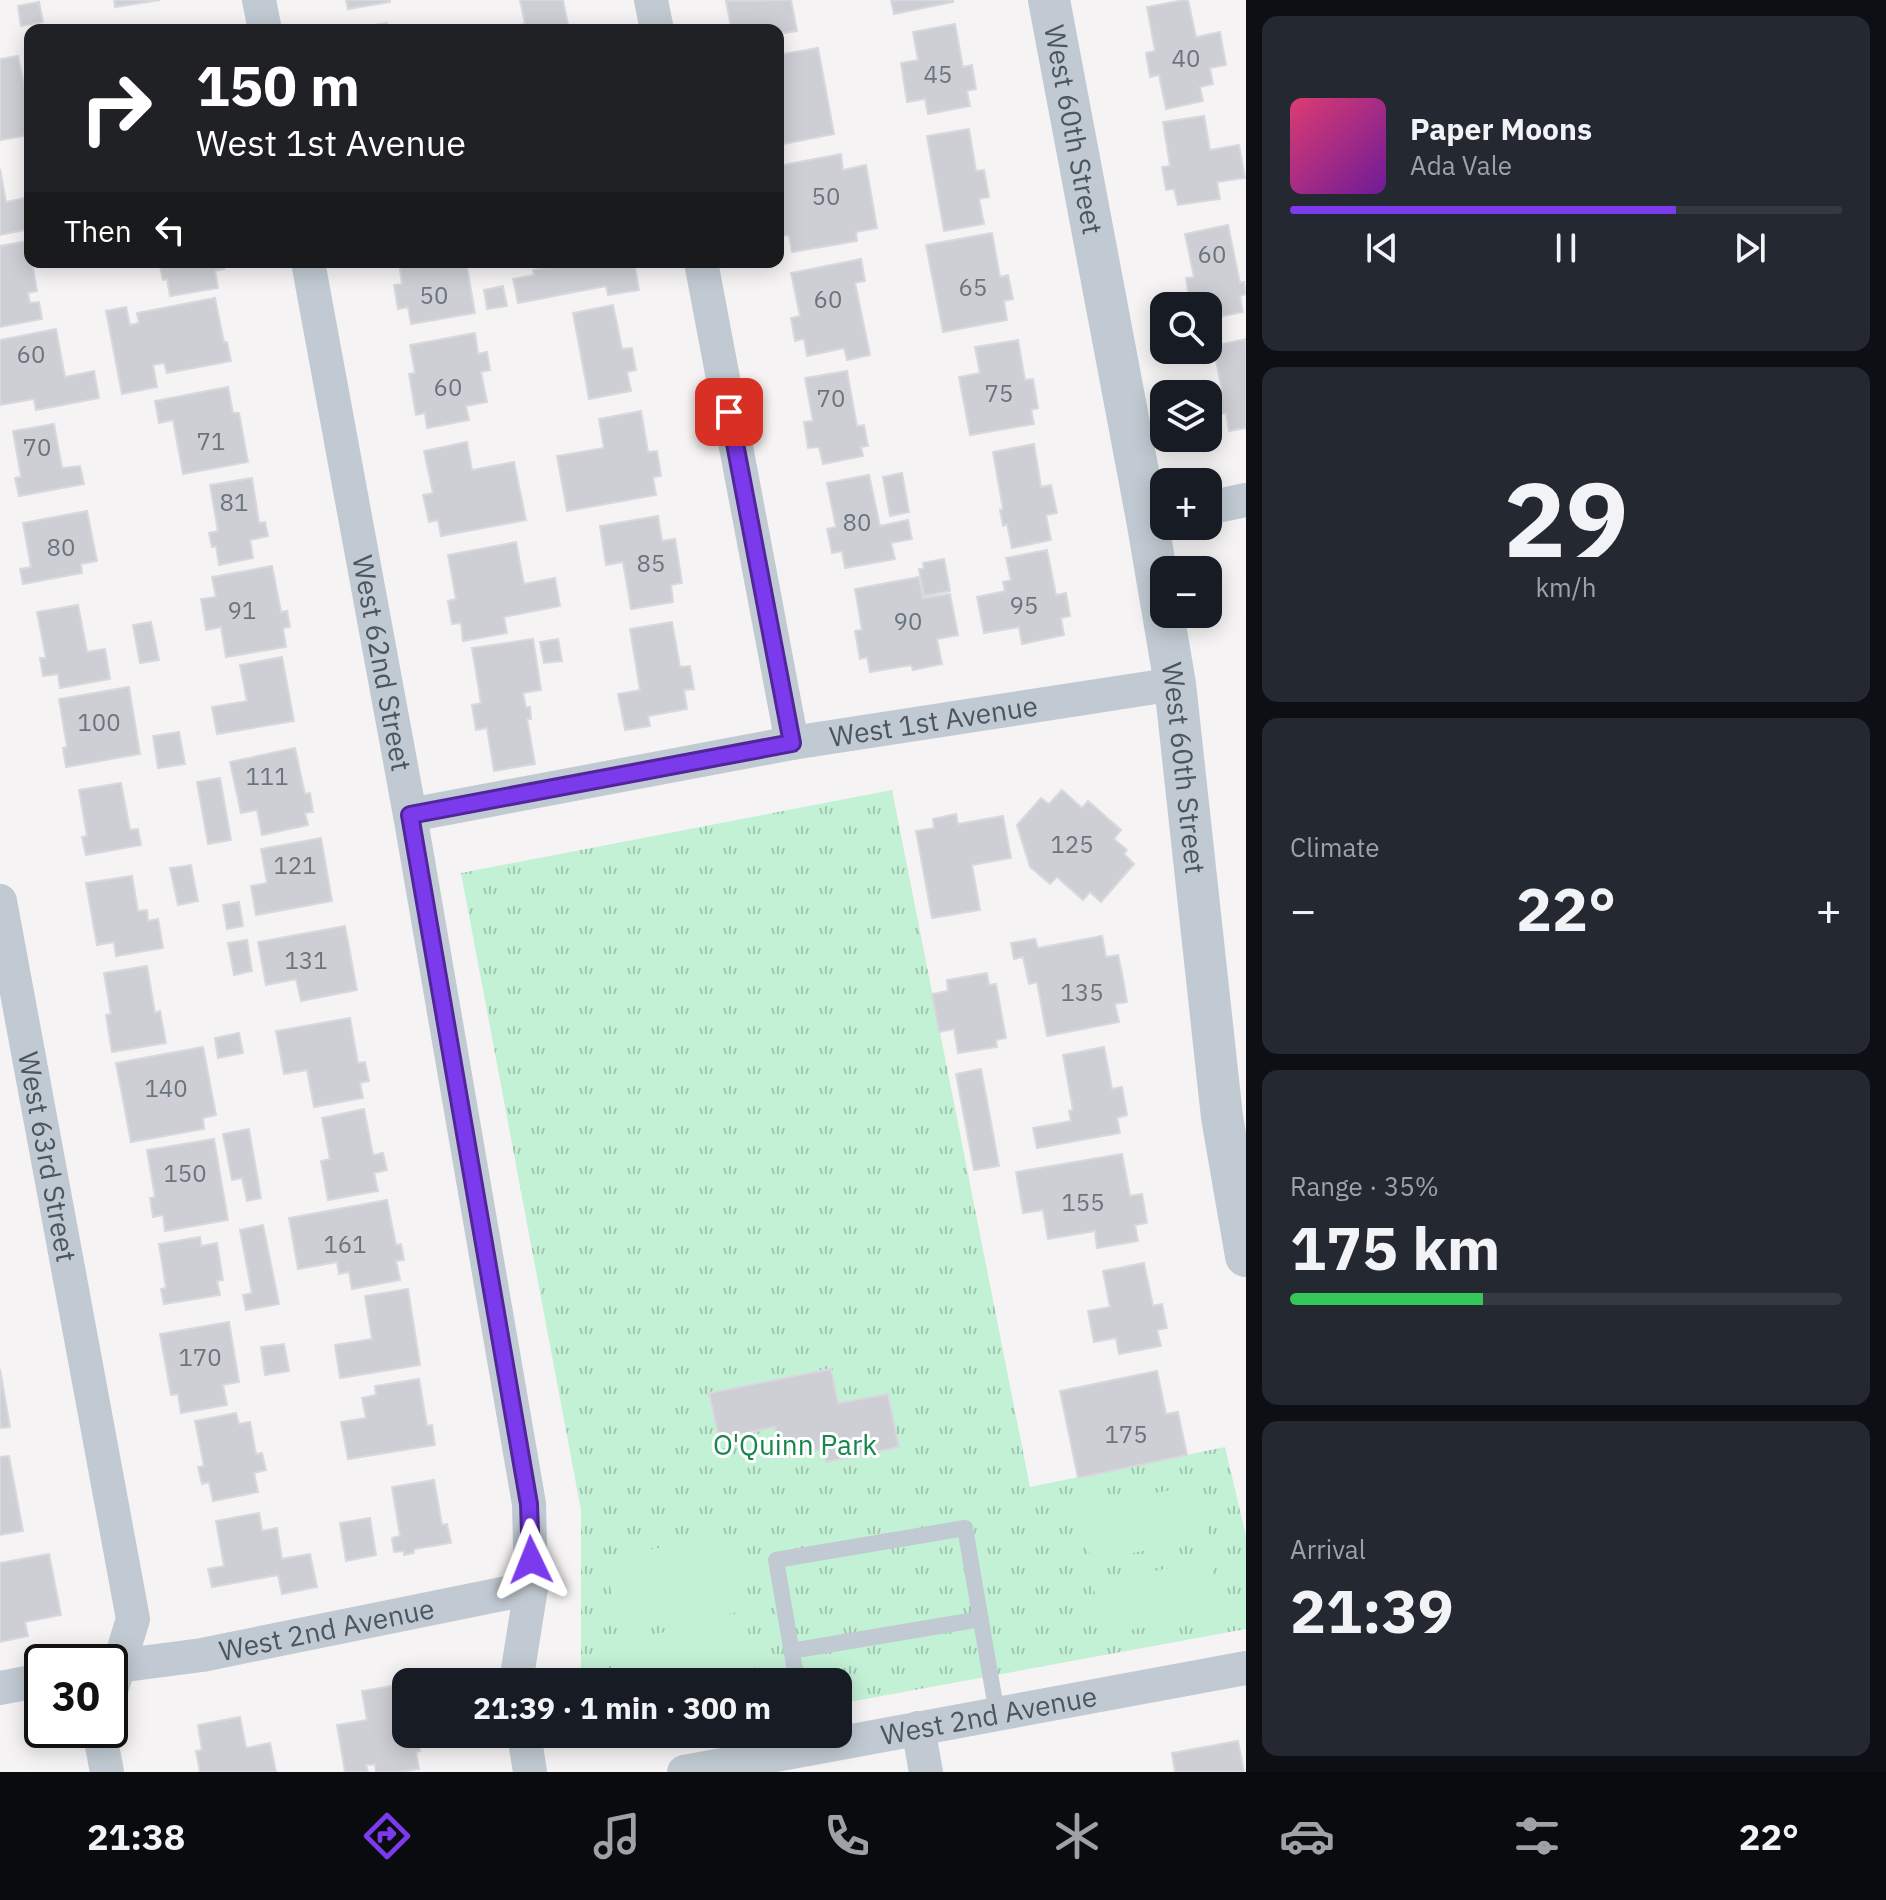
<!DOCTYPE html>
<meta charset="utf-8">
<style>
body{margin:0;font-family:"IBM Plex Sans",sans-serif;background:#242831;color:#f1f3f6;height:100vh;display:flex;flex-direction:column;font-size:30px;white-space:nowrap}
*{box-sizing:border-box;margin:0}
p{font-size:26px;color:#9ea1a6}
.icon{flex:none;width:44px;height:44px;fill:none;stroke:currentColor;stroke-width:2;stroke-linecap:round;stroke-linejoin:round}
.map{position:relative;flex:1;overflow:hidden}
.drawer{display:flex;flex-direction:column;gap:16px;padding:16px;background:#0d0f14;width:640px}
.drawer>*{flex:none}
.hud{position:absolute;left:24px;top:24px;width:760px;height:244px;border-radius:16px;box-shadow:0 4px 20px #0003;background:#202124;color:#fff;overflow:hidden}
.buttons{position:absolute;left:1150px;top:292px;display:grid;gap:16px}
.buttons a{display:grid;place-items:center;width:72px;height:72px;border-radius:16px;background:#171b24;box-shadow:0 4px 20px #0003;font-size:40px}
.speed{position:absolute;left:24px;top:1644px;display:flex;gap:16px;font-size:40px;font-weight:700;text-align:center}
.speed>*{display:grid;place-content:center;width:104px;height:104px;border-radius:50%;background:#171b24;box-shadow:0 4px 20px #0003;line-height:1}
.speed .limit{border:4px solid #111;border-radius:12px;background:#fff;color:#111}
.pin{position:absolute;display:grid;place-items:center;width:68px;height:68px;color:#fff;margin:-34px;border-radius:16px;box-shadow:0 4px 12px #0006}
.me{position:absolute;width:88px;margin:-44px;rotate:358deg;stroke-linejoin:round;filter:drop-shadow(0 0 6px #0008)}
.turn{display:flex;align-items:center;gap:28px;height:168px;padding:0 40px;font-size:36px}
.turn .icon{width:104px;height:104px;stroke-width:2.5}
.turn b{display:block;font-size:56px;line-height:68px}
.then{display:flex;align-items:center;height:76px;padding:0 40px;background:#0003;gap:16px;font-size:30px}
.big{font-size:60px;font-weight:700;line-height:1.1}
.drawer .tile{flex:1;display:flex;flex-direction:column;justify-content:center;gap:12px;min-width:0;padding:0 28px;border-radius:16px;background:#242831}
.drawer .dial{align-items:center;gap:0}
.dial b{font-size:104px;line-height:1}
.song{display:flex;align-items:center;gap:24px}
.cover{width:96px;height:96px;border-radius:12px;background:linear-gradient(135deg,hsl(340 70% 55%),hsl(280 70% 35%))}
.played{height:8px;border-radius:4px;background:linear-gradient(90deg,#7c3aed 70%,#363941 70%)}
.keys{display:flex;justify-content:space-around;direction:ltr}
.heat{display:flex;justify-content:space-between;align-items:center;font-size:44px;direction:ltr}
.charge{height:12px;border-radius:6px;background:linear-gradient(90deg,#34c759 35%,#363941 0)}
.trip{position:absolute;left:392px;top:1668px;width:460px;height:80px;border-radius:16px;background:#171b24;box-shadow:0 4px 20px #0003;font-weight:700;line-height:80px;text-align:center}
.tab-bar{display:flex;height:128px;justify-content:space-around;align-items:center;background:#090b0e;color:#9ea1a6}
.tab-bar .icon{width:56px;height:56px}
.tab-bar .active{color:#7c3aed}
.tab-bar b{font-size:36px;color:#f1f3f6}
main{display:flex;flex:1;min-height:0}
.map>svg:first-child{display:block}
.park{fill:url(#park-tufts)}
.pitch{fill:#c3f1d5}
.building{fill:#cdcfd5;stroke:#d7d9de;stroke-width:2}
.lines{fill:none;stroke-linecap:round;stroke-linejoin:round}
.service{stroke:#c1cad2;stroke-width:16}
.minor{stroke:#c1cad2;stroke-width:34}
.tertiary{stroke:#c1cad2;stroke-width:42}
.route-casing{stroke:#51269a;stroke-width:20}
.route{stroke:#7c3aed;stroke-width:14}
.labels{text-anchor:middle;stroke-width:6;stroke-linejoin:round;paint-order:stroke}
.number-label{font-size:24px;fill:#6b747e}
.street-label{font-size:28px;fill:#4a5661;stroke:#fff}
.park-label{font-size:28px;fill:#17864f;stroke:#fff}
</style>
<main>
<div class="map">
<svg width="1246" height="1772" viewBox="0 0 1246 1772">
<defs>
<pattern id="park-tufts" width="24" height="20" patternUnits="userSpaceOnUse" patternTransform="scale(2)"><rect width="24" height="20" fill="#c3f1d5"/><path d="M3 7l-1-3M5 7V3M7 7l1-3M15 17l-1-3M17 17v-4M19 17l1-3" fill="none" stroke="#a0c6b0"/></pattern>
</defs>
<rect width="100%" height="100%" fill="#f5f3f3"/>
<g class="park">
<polygon points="892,790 1030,1487 1225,1447 1246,1536 1246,1629 838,1704 838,1682 581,1682 581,1510 461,873"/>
<polygon points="595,1734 677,1734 609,1747"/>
</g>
<g class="pitch">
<polygon points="1198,1485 1209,1538 1091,1561 1081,1507"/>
<polygon points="732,1536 745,1611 618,1633 605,1557"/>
<polygon points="1211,1560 1220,1613 1103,1635 1093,1583"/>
<polygon points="746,1618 757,1682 626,1682 619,1640"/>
</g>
<g class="building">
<polygon points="114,0 160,0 115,7"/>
<polygon points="346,0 390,0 390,2 348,9"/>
<polygon points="520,0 563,0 569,30 506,30 505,28 525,24"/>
<polygon points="791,0 797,31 778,34 778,30 740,30 739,26 731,27 726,1"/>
<polygon points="891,0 953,0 953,2 894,14"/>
<polygon points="1184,0 1188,0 1196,37 1220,32 1226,65 1210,68 1213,84 1200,87 1203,101 1166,109 1159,75 1150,77 1146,53 1155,51 1147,7"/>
<polygon points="39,2 43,22 21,26 18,6"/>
<polygon points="387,23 389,30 346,30 346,29"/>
<polygon points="955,24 963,67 972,65 976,89 967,91 970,106 928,114 925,99 907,102 901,63 918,60 913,32"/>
<polygon points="818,48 834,134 778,145 778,55"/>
<polygon points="18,56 30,113 30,135 0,140 0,59"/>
<polygon points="1204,116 1210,150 1239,145 1245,178 1217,182 1220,199 1178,205 1174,189 1166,190 1162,167 1170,166 1163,122"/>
<polygon points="969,129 976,171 984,170 989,197 979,199 984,224 944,231 927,136"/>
<polygon points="841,154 843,170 866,165 877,228 856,232 857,241 792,252 789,235 778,237 778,210 782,209 778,185 778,166"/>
<polygon points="0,169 6,202 25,198 28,212 30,211 30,229 0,235"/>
<polygon points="1228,225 1240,283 1244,282 1246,294 1240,296 1243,312 1208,319 1208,306 1202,306 1201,302 1190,304 1186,278 1194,277 1185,234"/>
<polygon points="992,233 1000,277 1008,275 1013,299 1004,301 1007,320 943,332 926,245"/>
<polygon points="28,241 30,262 32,262 37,291 28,293 30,303 39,302 42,319 0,327 0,246"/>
<polygon points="861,259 865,281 855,283 870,355 847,360 844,348 807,356 804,339 795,341 791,318 800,316 791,273"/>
<polygon points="159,262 222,262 224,269 215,271 218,288 170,296 167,279 163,280"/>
<polygon points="399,262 466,262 475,313 411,324 408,307 398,309 394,285 402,284"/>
<polygon points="560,262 613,262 614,266 634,262 639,290 608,295 606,286 518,303 513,279 534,275 533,270 560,265"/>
<polygon points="503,286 507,306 487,309 484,290"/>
<polygon points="215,298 224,342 227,342 231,361 167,373 164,363 153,365 157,387 122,394 106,311 126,307 130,325 139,323 137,313"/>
<polygon points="613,305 622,349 632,348 636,370 627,372 631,391 589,399 573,313"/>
<polygon points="56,329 65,377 94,371 99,398 36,410 34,399 0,405 0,340"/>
<polygon points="475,333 478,354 487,352 490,370 481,372 487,402 466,406 469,420 427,428 425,413 416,415 409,374 415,373 410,345"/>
<polygon points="1246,339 1246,428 1229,431 1226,413 1218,415 1213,392 1222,390 1213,346"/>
<polygon points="1018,340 1025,380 1033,379 1038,408 1031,410 1034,424 970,435 959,377 980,373 975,347"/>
<polygon points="847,371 857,426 864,425 868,446 861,447 863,456 823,464 819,447 808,448 804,422 813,421 805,378"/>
<polygon points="228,387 233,413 239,413 248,462 183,474 173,420 159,423 155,401"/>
<polygon points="641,411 648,452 657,451 661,476 653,477 656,495 567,511 557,456 604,448 599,419"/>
<polygon points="54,424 62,468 80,466 84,484 19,496 15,478 21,477 13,431"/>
<polygon points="467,442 472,470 514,462 526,520 441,536 438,520 429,522 423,495 433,493 424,451"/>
<polygon points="1034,444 1041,487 1051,485 1057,513 1046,515 1051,540 1012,548 1007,524 1003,526 1000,510 1003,509 993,452"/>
<polygon points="902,473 909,512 890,516 883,477"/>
<polygon points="869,475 880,526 908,520 912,539 891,543 895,559 845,568 842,551 832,553 827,529 836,527 827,483"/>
<polygon points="252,478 259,523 265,522 268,536 250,540 253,558 219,565 216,546 212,547 209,533 218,531 210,485"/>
<polygon points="87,511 97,561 81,564 82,573 23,584 20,569 31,567 23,523"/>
<polygon points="658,516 662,541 675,539 682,583 671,585 673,602 631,609 623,562 606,565 600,526"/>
<polygon points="516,542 524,584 555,578 560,606 504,617 507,633 463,641 461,623 452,624 448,601 456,599 448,555"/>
<polygon points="1047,550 1056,595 1066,593 1070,616 1061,618 1064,635 1022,644 1019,627 984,633 977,597 1005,591 1003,582 1011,580 1006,558"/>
<polygon points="944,559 950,591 924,596 919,569 924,569 923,563"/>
<polygon points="272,566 281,612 287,611 290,627 283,628 286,647 226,657 221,627 206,630 201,599 216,597 212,577"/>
<polygon points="919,577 923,598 950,594 958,635 937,639 942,664 913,670 911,665 870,672 867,657 860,659 855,631 862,630 855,589"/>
<polygon points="78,605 87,652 105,649 110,679 60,688 58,674 43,676 40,658 46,658 37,612"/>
<polygon points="151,622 159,660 140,663 133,625"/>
<polygon points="672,622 680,667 690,666 694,689 684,690 687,709 648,716 650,726 625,730 618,694 640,690 630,629"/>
<polygon points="533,639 541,690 523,693 526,708 530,707 531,719 527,719 535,764 494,771 487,728 476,730 472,705 481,703 472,648"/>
<polygon points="558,639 562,661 544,663 540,642"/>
<polygon points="282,657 294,721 217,734 212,707 247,701 240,665"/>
<polygon points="129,687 140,754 66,767 63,748 67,747 59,699"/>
<polygon points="179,732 185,764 158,768 153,736"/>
<polygon points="295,748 305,794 310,793 313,812 305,813 308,825 262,835 257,810 241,813 230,762"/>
<polygon points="220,778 231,840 208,844 197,782"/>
<polygon points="121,783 130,830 138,829 141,845 86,855 82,837 87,836 79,790"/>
<polygon points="1062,790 1082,808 1088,801 1121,830 1114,839 1127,850 1124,854 1134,864 1101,902 1090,892 1083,900 1057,877 1050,884 1030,867 1017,825 1041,798 1049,804"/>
<polygon points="956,814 958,824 1003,816 1011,858 972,865 980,910 932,918 916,831 934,828 933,819"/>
<polygon points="321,838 332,901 256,915 251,886 267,883 261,849"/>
<polygon points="191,865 198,901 178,905 170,868"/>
<polygon points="132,876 138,911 147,910 148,921 158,919 163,948 116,956 114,942 97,945 86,883"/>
<polygon points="239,902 243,926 227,929 223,905"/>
<polygon points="345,926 357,990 301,1001 296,979 266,985 258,942"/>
<polygon points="1102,936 1106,957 1118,955 1123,978 1127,1002 1115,1004 1119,1022 1047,1036 1037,982 1029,984 1023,957 1014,959 1011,943 1035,939 1038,948"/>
<polygon points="247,940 252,971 234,975 228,943"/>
<polygon points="147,966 155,1013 160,1011 166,1043 112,1052 106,1015 111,1014 104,973"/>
<polygon points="987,973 989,985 996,984 1006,1038 996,1040 997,1047 958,1053 954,1029 939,1032 932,994 948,991 947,980"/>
<polygon points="350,1018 358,1063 365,1062 369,1081 360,1083 363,1098 314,1107 307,1070 284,1074 276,1031"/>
<polygon points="239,1033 243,1053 218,1058 215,1038"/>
<polygon points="203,1047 216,1115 203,1118 204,1129 131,1142 116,1063"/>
<polygon points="1104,1047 1112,1089 1122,1087 1127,1115 1117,1118 1120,1133 1037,1148 1033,1128 1071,1121 1069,1111 1073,1110 1063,1055"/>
<polygon points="981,1069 999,1166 974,1170 956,1074"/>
<polygon points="364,1109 373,1155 383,1153 387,1170 374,1173 378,1191 328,1200 321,1161 330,1159 322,1118"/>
<polygon points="249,1129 261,1198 247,1201 242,1178 232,1180 223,1134"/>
<polygon points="214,1139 228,1220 165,1231 163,1215 153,1217 150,1198 155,1197 147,1150"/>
<polygon points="1122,1154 1130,1196 1142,1194 1147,1223 1135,1225 1138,1241 1097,1248 1095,1231 1048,1239 1043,1210 1023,1213 1016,1172"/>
<polygon points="387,1200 396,1245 401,1244 404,1260 396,1261 400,1280 352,1289 349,1272 339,1274 337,1262 298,1269 289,1218"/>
<polygon points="263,1225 279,1304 246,1310 243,1295 252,1293 240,1230"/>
<polygon points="200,1237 201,1246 217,1243 223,1280 217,1281 220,1295 164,1304 161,1289 166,1288 159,1244"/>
<polygon points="1144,1263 1153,1306 1162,1304 1167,1328 1157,1330 1161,1346 1119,1354 1116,1338 1094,1342 1088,1311 1110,1307 1103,1271"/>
<polygon points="408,1289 420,1365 340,1378 335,1345 372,1339 365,1296"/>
<polygon points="229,1322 239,1382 223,1385 227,1405 181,1413 178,1394 171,1395 160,1334"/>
<polygon points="284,1344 289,1371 265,1375 261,1347"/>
<polygon points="0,1369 10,1427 0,1428"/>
<polygon points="831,1369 838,1403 888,1394 899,1447 826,1462 823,1449 781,1458 775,1427 719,1439 709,1393"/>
<polygon points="1157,1371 1166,1414 1178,1412 1187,1455 1078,1478 1060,1391"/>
<polygon points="419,1379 427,1426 432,1425 435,1445 348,1459 341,1422 366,1418 362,1398 376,1395 375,1386"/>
<polygon points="236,1413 239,1424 250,1422 256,1454 262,1453 266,1470 254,1473 258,1492 213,1501 209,1482 202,1484 198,1467 204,1466 195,1421"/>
<polygon points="9,1456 23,1531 0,1535 0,1457"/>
<polygon points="434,1480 442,1525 447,1524 451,1543 414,1549 414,1553 404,1555 404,1551 394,1552 392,1538 400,1536 392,1487"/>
<polygon points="259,1513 262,1531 277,1528 282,1559 310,1554 317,1587 282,1594 278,1575 212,1587 208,1569 224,1566 216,1521"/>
<polygon points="370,1518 376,1555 346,1561 340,1523"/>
<polygon points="49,1554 61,1615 25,1622 28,1636 0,1642 0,1563"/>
<polygon points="403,1684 406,1704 406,1734 417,1734 420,1751 416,1752 419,1769 400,1772 376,1772 375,1764 366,1765 368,1772 345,1772 337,1725 367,1720 362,1691"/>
<polygon points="240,1717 246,1748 270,1743 276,1772 200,1772 196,1751 202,1750 198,1725"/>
<polygon points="1238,1741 1244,1772 1175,1772 1172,1753"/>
</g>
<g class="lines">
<g class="service">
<polyline points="791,1651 981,1619"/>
<polyline points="797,1682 776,1560 965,1528 997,1714"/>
</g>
<g class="minor">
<polyline points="259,0 265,30"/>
<polyline points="651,0 657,30"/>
<path id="s1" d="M308 262 410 815 529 1504 531 1588 516 1682"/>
<polyline points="701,262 792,743"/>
<polyline points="1208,508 1246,500"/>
<path id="s2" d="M410 815 792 743 1175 684"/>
<path id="s3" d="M0 901 133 1619 110 1694"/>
<path id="s4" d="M110 1667 202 1655 531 1588"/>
<polyline points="0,1688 42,1680"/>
<polyline points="918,1728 926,1772"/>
<polyline points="99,1730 107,1772"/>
<polyline points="524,1734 530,1772"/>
<path id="s5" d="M684 1772 1246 1668"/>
</g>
<path class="tertiary" id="s6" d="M1049 0 1147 519 1175 684 1222 1117 1246 1256"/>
</g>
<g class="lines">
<defs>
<polyline id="route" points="531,1560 529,1504 410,815 792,743 729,412"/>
</defs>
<use href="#route" class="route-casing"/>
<use href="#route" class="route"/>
</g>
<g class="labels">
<g class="number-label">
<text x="1186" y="67">40</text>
<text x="938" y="83">45</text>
<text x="826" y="205">50</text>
<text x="1212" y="263">60</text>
<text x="973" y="296">65</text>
<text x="434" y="304">50</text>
<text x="828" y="308">60</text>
<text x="31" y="363">60</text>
<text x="448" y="396">60</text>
<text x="999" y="402">75</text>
<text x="831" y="407">70</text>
<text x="211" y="450">71</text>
<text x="37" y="456">70</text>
<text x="234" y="511">81</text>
<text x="857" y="531">80</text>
<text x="61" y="556">80</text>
<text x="651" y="572">85</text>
<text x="1024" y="614">95</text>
<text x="242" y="619">91</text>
<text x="908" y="630">90</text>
<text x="99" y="731">100</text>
<text x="267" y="785">111</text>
<text x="1072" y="853">125</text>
<text x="295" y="874">121</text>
<text x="306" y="969">131</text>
<text x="1082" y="1001">135</text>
<text x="166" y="1097">140</text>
<text x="185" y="1182">150</text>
<text x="1083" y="1211">155</text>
<text x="345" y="1253">161</text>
<text x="200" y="1366">170</text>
<text x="1126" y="1443">175</text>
</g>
<g class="street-label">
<text dy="10" stroke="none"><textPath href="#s6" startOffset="132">West 60th Street</textPath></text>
<text dy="10" stroke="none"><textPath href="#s1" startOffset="408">West 62nd Street</textPath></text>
<text dy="10" stroke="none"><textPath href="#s2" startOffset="532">West 1st Avenue</textPath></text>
<text dy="10" stroke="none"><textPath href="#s6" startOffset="780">West 60th Street</textPath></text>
<text dy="10" stroke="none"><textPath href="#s3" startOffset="260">West 63rd Street</textPath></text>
<text dy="10" stroke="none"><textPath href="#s4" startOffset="220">West 2nd Avenue</textPath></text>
<text dy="10" stroke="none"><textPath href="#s5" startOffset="310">West 2nd Avenue</textPath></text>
</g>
<g class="park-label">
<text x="795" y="1455">O'Quinn Park</text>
</g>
</g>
</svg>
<div class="buttons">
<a><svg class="icon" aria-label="search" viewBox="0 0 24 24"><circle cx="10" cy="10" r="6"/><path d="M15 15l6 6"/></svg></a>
<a><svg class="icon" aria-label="layers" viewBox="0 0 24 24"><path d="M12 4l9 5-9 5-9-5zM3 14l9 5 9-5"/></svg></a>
<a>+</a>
<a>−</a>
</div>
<div class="speed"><div class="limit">30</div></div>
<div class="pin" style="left:729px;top:412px;background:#d93025"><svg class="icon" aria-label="arrive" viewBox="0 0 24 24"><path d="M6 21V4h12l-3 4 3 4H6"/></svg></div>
<svg class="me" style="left:531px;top:1560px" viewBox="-20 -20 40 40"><path d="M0-17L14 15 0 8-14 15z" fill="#7c3aed" stroke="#fff" stroke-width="4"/></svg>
<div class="trip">21:39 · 1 min · 300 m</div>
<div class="hud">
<div class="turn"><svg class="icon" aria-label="right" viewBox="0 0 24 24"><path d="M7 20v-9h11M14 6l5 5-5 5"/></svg><div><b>150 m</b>West 1st Avenue</div></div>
<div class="then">Then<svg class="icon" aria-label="left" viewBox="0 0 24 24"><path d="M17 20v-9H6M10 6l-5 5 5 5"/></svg></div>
</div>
</div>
<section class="drawer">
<div class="tile">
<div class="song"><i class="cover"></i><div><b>Paper Moons</b><p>Ada Vale</p></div></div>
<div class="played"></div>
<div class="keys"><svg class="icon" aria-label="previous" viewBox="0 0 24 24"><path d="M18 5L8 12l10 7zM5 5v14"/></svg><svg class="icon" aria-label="pause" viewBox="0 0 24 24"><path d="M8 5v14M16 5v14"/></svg><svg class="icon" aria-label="next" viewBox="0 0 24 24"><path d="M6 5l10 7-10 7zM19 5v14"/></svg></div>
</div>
<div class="tile dial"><b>29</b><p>km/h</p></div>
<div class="tile"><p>Climate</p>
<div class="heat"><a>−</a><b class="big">22°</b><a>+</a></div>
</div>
<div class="tile"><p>Range · 35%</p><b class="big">175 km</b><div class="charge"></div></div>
<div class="tile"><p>Arrival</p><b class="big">21:39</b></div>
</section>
</main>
<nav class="tab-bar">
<b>21:38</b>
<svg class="icon active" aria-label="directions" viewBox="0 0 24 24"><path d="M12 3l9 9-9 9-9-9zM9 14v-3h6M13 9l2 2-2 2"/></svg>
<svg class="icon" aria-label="music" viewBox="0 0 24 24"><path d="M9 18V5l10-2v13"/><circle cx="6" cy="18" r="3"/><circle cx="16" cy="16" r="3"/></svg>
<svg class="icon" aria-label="phone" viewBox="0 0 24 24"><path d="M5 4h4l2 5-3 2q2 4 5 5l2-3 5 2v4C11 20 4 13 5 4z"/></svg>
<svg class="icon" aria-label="climate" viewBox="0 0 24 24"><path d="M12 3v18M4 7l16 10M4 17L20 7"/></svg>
<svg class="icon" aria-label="car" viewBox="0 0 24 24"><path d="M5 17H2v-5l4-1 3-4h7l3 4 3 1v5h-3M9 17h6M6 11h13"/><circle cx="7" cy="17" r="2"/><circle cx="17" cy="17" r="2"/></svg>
<svg class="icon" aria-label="filters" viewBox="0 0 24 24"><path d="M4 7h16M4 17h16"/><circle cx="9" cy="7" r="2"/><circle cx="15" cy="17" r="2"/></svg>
<b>22°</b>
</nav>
